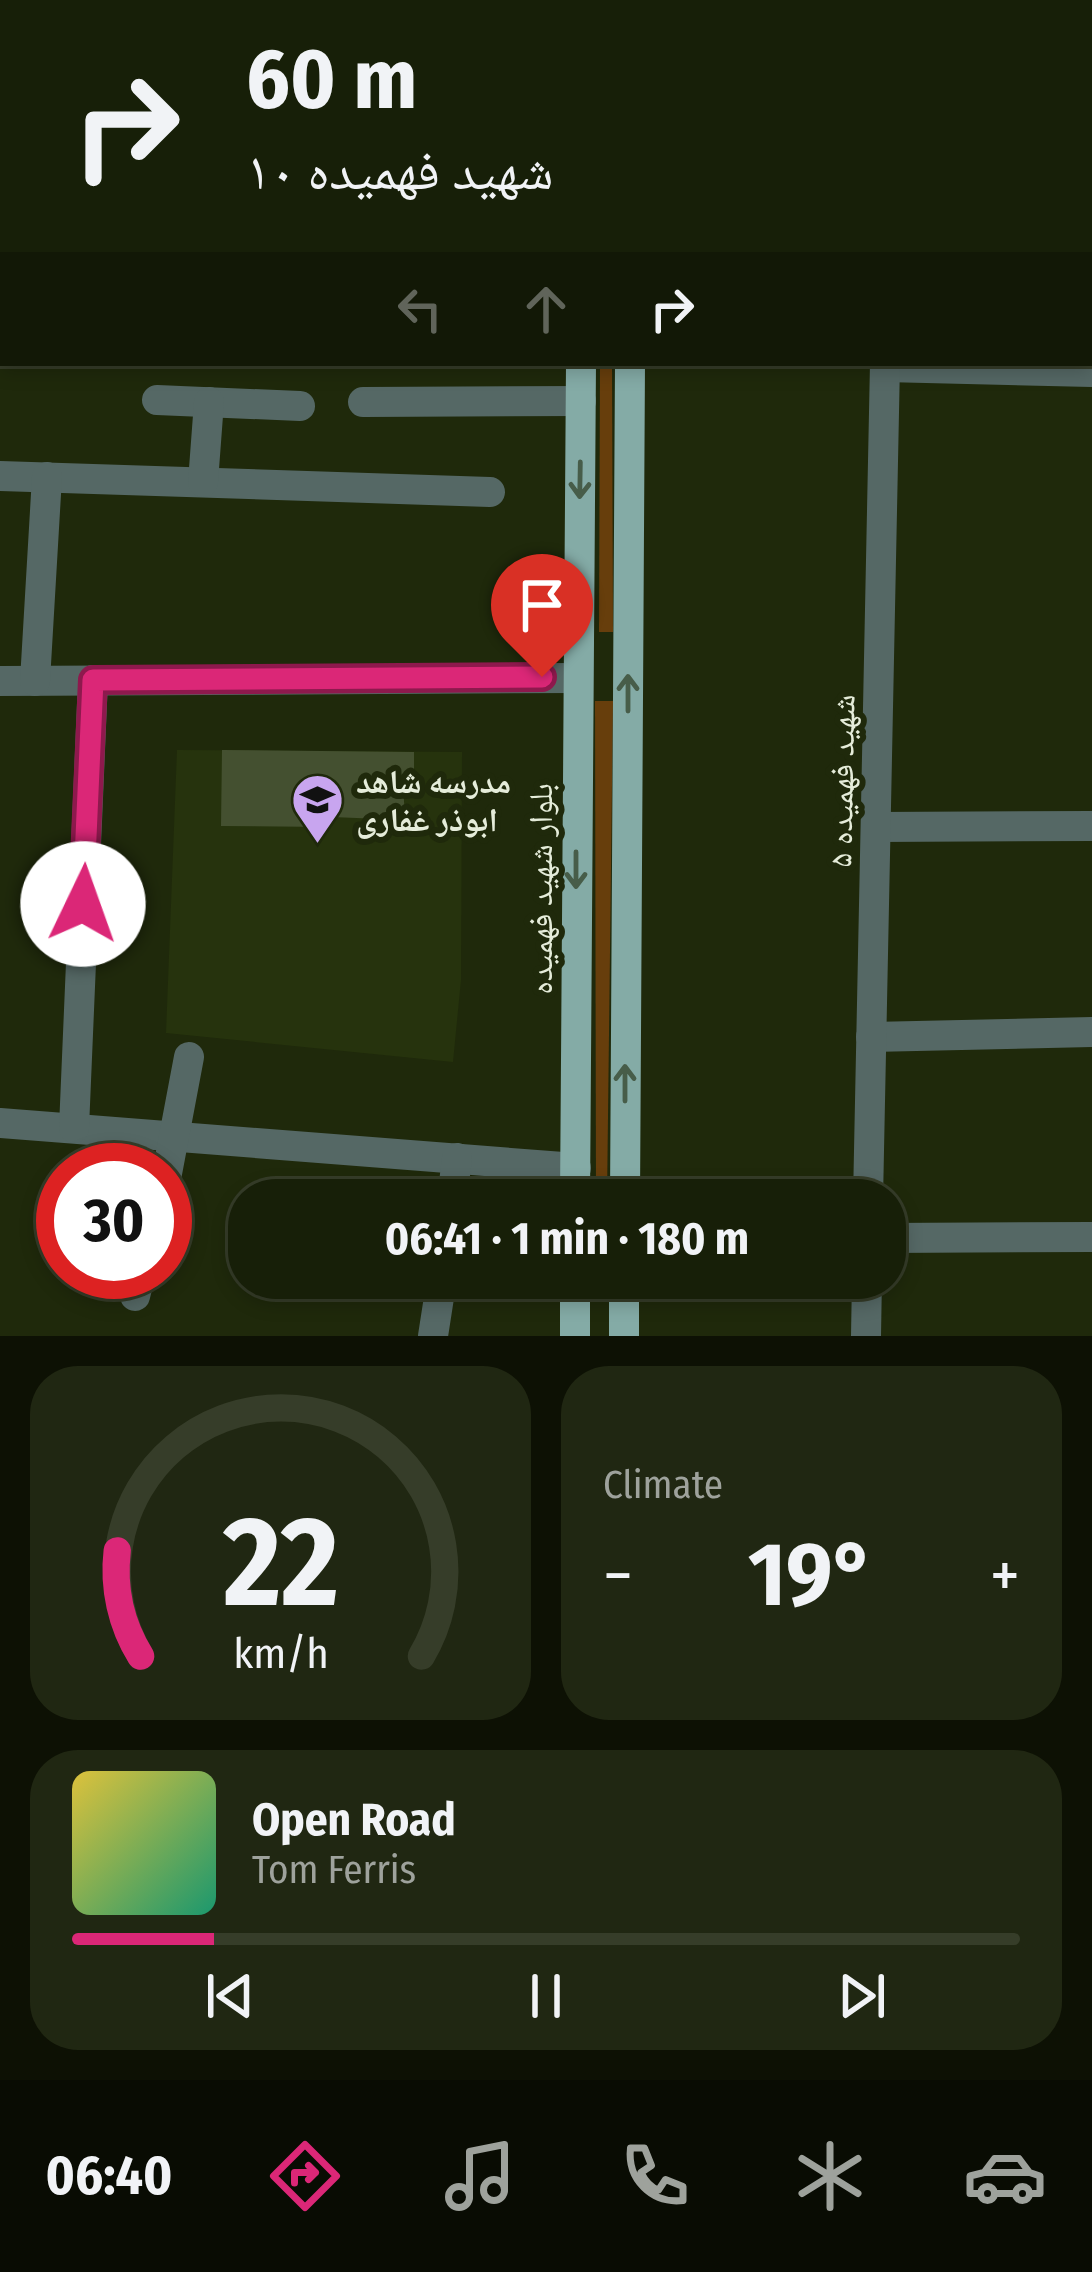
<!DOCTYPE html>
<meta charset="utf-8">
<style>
body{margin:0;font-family:"Fira Sans Condensed","Noto Naskh Arabic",sans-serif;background:#202712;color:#f1f3f6;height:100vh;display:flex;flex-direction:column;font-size:45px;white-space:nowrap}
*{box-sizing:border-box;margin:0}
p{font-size:39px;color:#9ea29c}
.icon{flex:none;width:66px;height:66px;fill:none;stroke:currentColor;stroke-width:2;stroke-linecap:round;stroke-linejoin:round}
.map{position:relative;height:1336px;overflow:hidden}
.drawer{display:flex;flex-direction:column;gap:30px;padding:30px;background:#0d1104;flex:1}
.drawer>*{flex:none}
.hud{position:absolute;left:0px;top:0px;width:1092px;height:366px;box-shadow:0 6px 18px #0003,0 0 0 3px #363d29;background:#171f08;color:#f1f3f6;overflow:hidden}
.speed{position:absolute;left:36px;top:1143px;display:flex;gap:24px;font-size:60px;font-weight:700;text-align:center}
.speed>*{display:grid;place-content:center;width:156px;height:156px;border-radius:50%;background:#171f08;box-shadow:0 6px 18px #0003,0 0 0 3px #363d29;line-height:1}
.speed .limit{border:18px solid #d22;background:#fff;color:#111}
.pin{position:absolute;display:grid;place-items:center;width:102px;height:102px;color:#fff;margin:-123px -51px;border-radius:50% 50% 50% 0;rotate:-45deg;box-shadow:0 0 12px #0007}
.pin .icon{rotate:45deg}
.me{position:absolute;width:132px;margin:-66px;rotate:3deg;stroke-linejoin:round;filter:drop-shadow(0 0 9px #0008)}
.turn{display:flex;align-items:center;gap:42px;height:252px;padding:0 48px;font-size:54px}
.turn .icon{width:156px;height:156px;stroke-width:2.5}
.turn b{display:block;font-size:84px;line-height:102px}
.lanes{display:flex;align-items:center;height:114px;padding:0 48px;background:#0003;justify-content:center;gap:60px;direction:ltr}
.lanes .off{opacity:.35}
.big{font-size:90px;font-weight:700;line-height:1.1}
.drawer .tile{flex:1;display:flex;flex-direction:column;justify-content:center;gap:18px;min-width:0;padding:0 42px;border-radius:48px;background:#202712}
.drawer .dial{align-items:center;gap:0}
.dial svg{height:312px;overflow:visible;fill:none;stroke:#363d29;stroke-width:7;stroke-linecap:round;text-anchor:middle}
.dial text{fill:#f1f3f6;stroke:none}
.song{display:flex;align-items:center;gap:36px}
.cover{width:144px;height:144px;border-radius:18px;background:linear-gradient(135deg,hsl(50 70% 55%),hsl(160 70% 35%))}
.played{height:12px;border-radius:6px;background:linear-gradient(90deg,#db2777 15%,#363d29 15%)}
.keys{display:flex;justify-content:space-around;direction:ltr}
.heat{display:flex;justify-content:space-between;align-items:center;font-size:66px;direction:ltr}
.drawer .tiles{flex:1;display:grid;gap:30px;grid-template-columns:1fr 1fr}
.tile:last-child{grid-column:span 2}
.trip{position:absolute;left:228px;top:1179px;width:678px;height:120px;border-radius:48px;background:#171f08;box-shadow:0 6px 18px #0003,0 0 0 3px #363d29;font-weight:700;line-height:120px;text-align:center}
.dock{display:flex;height:192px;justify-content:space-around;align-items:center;background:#090c03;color:#9ea29c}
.dock .icon{width:84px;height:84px}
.dock .active{color:#db2777}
.dock b{font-size:54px;color:#f1f3f6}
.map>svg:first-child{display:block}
.built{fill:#26330d}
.green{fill:#673e0c}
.building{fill:#445030}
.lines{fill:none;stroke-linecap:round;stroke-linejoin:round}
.minor{stroke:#556865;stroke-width:30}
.major{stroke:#84aba6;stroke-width:30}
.oneway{stroke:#475d49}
.route-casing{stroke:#8e194d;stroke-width:30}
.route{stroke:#db2777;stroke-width:21}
.labels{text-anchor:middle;stroke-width:12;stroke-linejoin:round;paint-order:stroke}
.poi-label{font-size:33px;font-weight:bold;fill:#e5ecda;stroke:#1f290b;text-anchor:start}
.street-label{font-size:33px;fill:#e5ecda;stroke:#1f290b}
</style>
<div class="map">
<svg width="1092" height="1336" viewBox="0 0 1092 1336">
<rect width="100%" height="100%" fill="#1f290b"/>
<polygon class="built" points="177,750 462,752 461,980 453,1062 166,1033"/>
<g class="green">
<polygon points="600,363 612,363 613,632 599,632"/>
<polygon points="595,701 613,701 607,1200 596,1200"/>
</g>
<polygon class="building" points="222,750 414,752 414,781 403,782 405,820 332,817 328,827 221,826"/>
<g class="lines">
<g class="minor">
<polyline points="174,3 174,0"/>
<polyline points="1049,3 1049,0"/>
<polyline points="0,123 3,124"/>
<polyline points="1089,234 1092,234"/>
<polyline points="885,367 1092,372"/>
<polyline points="157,400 300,406"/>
<polyline points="363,402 581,401"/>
<polyline points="0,476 490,492"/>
<polyline points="203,482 209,402"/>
<polyline points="0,681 577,678"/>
<polyline points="35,681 47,477"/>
<polyline points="876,827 1092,826"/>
<polyline points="871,1037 1092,1032"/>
<polyline points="0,1123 576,1168"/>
<polyline points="74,1128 93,680"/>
<polyline points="165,1184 189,1057"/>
<polyline points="452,1200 457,1158"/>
<polyline points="868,1200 885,363"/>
<polyline points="885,1238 1092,1237"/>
<polyline points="135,1296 141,1272"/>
<polyline points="433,1336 442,1278"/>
<polyline points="866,1336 867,1278"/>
</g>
<g class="major">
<polyline points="566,0 566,3"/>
<polyline points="628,0 628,3"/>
<polyline points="733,3 738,0"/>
<polyline points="575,1200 581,363"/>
<polyline points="625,1200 630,363"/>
<polyline points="575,1336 575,1278"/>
<polyline points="624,1336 624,1278"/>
</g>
</g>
<defs><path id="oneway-shaft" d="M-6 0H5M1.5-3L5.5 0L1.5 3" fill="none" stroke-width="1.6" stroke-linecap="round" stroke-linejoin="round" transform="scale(3)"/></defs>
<g class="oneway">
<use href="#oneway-shaft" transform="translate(580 480) rotate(91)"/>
<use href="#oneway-shaft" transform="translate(628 693) rotate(-90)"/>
<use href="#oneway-shaft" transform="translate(576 870) rotate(90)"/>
<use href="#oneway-shaft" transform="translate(625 1083) rotate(-90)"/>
</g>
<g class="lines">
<defs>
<polyline id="route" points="83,904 93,680 542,677"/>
</defs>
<use href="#route" class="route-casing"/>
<use href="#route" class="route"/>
</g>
<defs>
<symbol id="school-pin" viewBox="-11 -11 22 30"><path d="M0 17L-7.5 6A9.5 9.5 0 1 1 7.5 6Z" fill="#c8a5ef" stroke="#1f290b"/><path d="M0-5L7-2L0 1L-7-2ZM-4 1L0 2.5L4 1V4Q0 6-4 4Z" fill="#111"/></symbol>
</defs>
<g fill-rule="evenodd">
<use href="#school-pin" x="288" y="770" width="59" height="81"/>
</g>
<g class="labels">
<g class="poi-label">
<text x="356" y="793">مدرسه شاهد<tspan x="356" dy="38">ابوذر غفاری</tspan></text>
</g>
<g class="street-label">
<text transform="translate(841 781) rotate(-89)" y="12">شهید فهمیده ۵</text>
<text transform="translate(540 889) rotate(-90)" y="12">بلوار شهید فهمیده</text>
</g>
</g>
</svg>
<div class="speed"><div class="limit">30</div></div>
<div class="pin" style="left:542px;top:677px;background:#d93025"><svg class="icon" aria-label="arrive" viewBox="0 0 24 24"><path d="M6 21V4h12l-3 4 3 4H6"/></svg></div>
<svg class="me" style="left:83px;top:904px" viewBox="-20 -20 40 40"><circle r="19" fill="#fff"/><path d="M0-13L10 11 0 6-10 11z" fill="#db2777"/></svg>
<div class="trip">06:41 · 1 min · 180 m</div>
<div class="hud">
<div class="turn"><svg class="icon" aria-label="right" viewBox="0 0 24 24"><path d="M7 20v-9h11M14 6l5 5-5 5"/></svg><div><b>60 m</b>شهید فهمیده ۱۰</div></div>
<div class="lanes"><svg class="icon off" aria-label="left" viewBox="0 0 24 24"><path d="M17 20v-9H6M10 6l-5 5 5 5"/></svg><svg class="icon off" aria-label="ahead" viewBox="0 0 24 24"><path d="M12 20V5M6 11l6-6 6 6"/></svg><svg class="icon" aria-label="right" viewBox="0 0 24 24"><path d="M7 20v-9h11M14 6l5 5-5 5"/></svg></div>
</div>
</div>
<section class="drawer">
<div class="tiles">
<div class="tile dial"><svg viewBox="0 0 100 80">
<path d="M14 69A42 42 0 1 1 86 69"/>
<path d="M14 69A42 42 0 0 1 8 42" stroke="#db2777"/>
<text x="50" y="56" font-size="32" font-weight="700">22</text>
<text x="50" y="72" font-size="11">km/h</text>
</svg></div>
<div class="tile"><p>Climate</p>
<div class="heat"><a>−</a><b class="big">19°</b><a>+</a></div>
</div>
<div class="tile">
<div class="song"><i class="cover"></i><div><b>Open Road</b><p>Tom Ferris</p></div></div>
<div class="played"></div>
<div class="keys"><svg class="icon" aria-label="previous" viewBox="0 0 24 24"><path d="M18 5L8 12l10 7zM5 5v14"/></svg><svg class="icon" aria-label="pause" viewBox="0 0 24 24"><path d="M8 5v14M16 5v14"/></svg><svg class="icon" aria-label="next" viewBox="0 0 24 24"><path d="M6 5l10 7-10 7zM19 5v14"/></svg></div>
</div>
</div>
</section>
<nav class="dock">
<b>06:40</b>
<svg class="icon active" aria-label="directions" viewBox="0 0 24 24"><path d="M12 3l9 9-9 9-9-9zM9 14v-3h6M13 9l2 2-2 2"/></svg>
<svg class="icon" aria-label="music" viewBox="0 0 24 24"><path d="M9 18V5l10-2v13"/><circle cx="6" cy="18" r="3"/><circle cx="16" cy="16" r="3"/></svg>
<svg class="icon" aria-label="phone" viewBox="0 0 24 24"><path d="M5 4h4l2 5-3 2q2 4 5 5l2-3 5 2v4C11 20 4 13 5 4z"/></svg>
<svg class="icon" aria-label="climate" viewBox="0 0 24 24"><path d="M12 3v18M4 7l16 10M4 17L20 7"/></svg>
<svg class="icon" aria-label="car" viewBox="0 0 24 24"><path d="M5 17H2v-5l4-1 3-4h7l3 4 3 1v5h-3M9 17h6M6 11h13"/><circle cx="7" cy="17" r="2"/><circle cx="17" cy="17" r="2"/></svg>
</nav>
